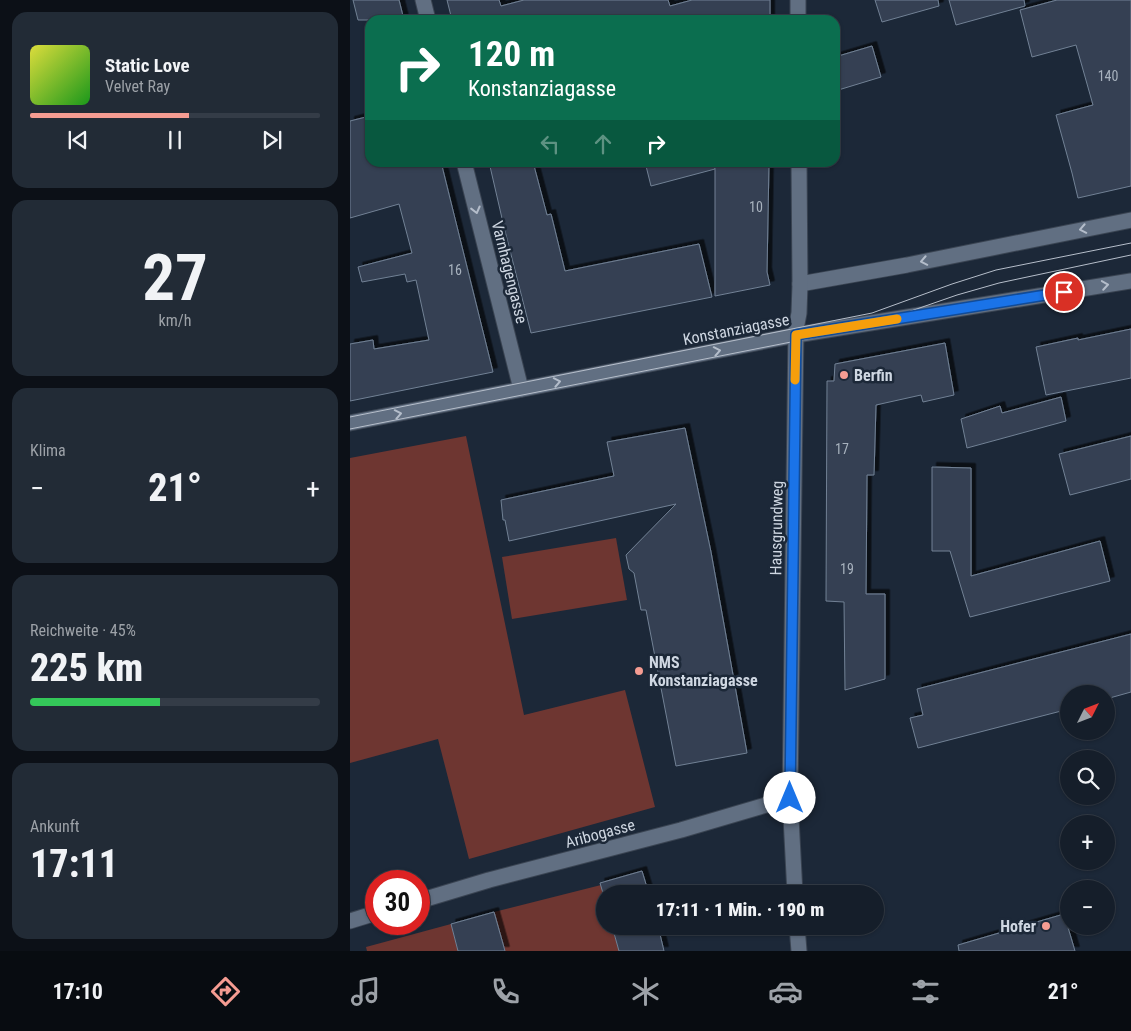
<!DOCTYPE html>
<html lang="de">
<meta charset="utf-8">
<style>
body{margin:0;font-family:"Roboto Condensed",sans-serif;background:#222b36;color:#f1f3f6;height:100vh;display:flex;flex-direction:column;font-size:19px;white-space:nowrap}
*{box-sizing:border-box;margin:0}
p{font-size:16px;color:#9da2a8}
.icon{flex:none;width:28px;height:28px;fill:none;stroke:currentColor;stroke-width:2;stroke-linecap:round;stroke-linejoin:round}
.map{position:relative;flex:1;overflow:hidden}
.side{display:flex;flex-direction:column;gap:12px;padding:12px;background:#0c1017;width:350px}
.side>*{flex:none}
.top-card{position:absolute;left:15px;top:15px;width:475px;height:152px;border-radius:15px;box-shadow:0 1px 4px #0004,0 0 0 1px #343c47;background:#0b6e4f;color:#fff;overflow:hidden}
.needle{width:32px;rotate:48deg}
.buttons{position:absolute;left:710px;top:685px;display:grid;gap:10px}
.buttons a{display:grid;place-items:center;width:55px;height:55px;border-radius:50%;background:#151e2a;box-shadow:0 1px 4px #0004,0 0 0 1px #343c47;font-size:25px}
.speed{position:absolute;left:15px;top:870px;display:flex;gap:10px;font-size:25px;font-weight:700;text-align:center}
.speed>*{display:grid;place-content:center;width:65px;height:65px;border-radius:50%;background:#151e2a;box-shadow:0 1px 4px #0004,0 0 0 1px #343c47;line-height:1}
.speed .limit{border:8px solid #d22;background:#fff;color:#111}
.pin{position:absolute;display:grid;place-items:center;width:42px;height:42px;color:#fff;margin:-21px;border:2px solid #fff;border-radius:50%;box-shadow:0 1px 5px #0007}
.me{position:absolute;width:55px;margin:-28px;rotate:0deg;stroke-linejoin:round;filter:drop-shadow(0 0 4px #0008)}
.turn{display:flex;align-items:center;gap:18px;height:105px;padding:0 20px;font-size:22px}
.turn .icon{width:65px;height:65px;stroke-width:2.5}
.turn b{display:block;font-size:35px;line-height:42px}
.lanes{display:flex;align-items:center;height:48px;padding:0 20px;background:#0003;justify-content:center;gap:25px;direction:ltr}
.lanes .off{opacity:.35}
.big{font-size:38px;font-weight:800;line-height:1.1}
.side .card{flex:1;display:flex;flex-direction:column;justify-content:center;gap:8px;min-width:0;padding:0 18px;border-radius:15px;background:#222b36}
.side .dial{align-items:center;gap:0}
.dial b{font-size:65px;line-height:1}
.song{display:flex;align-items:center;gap:15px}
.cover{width:60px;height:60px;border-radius:8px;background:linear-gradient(135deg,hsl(60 70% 55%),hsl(120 70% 35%))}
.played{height:5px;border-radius:2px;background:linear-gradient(90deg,#f59c92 55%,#343c47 55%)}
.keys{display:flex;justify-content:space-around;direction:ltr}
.heat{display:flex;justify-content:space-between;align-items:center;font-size:28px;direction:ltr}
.charge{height:8px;border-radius:4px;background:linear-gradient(90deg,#34c759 45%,#343c47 0)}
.trip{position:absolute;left:246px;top:885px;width:288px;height:50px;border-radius:25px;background:#151e2a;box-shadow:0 1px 4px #0004,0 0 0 1px #343c47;font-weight:800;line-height:50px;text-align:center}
.tab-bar{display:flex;height:80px;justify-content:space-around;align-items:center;background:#080c11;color:#9da2a8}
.tab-bar .icon{width:35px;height:35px}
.tab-bar .active{color:#f59c92}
.tab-bar b{font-size:22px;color:#f1f3f6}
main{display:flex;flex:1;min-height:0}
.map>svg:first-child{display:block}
.green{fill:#6e3631}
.building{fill:#344153;stroke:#728195;filter:url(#shadow)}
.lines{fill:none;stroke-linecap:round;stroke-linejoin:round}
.street-casing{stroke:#3a4452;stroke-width:17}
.street{stroke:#616f82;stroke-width:15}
.tram{stroke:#b6beca;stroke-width:1}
.oneway{stroke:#b4bdca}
.route-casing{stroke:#114b97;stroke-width:12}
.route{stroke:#1a73e8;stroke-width:9}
.slow{stroke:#f59e0b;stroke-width:9}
.poi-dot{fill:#f59c92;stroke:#1c2838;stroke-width:2}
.labels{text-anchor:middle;stroke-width:5;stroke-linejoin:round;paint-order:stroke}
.number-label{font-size:14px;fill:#a8b2be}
.street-label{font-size:16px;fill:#cfd7e2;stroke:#1c2838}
.poi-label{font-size:16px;font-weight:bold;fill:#cfd7e2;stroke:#1c2838;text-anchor:start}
</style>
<main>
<section class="side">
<div class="card">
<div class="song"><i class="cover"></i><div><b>Static Love</b><p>Velvet Ray</p></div></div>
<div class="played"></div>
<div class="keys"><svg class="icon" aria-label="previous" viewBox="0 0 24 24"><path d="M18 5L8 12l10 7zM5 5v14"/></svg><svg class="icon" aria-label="pause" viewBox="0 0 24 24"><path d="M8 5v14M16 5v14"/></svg><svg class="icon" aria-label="next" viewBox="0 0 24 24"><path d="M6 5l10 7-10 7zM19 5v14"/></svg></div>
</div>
<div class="card dial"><b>27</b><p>km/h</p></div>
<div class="card"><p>Klima</p>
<div class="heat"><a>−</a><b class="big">21°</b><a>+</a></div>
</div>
<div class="card"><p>Reichweite · 45%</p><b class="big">225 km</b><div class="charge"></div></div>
<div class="card"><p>Ankunft</p><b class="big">17:11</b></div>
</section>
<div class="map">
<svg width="781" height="951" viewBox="0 0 781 951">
<defs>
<filter id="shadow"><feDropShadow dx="4.5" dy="-4.5" stdDeviation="0" flood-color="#0009"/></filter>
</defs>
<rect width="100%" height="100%" fill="#1c2838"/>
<g class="green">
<polygon points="116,436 174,715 275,690 305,807 119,859 88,739 0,763 0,458"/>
<polygon points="266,538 277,600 162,619 152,557"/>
<polygon points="251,885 255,900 255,926 262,926 269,951 155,951 144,912"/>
<polygon points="101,924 108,951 17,951 16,947"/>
</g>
<g class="building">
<polygon points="3,0 49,0 54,20 8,20"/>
<polygon points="97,0 149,0 151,6 174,0 318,0 320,6 342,0 420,0 420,20 102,20"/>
<polygon points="525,0 588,0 589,6 532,22"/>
<polygon points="599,0 674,0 675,6 606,25"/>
<polygon points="707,0 781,0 781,186 728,198 722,173 706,115 743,105 726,45 682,57 670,10"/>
<polygon points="522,46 531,77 485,91 485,57"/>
<polygon points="20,116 20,162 91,162 143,372 0,401 0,344 23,340 24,349 79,340 66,280 57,282 55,274 12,282 8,267 62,253 49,204 0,218 0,121"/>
<polygon points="139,162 183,162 197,215 201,214 215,271 349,244 362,297 181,333 154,227"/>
<polygon points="295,162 364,162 365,169 301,186"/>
<polygon points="365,162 419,162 417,272 420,285 365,296"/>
<polygon points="781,329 781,378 696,395 686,347 728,338 728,340"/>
<polygon points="595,343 604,395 573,402 571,395 526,405 524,475 517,475 516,594 535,594 535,679 495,690 494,602 476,601 477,381 484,381 485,364"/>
<polygon points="711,397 716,421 617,448 611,419 650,406 652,413"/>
<polygon points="335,428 361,552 397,753 326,766 296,610 291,610 284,573 279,569 276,555 326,504 159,541 155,520 153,520 151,500 264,476 257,442"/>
<polygon points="781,436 781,479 720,495 709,454"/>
<polygon points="582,467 621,468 621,576 750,541 760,581 620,617 600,551 582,551"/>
<polygon points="781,634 781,692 756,699 756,694 719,694 719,709 568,748 560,718 573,715 567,689"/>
<polygon points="292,871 299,894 255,894 255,900 250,883"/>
<polygon points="144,912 155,951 108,951 101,924"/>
<polygon points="714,914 725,951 609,951 608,945"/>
<polygon points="262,926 308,926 314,951 269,951"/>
</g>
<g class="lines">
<defs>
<g id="street">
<polyline points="73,0 78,20"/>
<polyline points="448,0 448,20"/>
<polyline points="114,162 171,389"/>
<polyline points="450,284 557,265 781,220"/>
<polyline points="0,423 446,335 781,281"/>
<polyline points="445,894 440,798 446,329 449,313 450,284 449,162"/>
<polyline points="69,901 139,880 331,830 440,798"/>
<polyline points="0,921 26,913"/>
<polyline points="447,926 449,951"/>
</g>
</defs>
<use href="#street" class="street-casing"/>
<use href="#street" class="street"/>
<g class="tram">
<polyline points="0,417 522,313 602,284 646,270 781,243"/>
<polyline points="0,429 512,328 607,295 649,283 781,255"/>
</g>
</g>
<defs><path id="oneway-chevron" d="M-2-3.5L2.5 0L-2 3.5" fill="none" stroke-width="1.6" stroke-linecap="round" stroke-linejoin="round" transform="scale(1.25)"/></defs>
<g class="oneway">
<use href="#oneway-chevron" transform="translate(126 210) rotate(76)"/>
<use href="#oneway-chevron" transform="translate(733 229) rotate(169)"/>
<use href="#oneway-chevron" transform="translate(574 261) rotate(169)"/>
<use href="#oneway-chevron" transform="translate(755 285) rotate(-9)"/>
<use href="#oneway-chevron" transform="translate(367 351) rotate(-11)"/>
<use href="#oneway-chevron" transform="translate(207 382) rotate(-11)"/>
<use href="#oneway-chevron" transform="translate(48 414) rotate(-11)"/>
</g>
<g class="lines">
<defs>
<polyline id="route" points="440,798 446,335 714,292"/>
</defs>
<use href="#route" class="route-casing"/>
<use href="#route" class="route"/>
<polyline class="slow" points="445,380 446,335 547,319"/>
</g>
<g class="poi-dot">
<circle cx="494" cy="375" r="5"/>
<circle cx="289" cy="671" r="5"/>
<circle cx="696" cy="926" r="5"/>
</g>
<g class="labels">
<g class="number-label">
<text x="758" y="81">140</text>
<text x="406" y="212">10</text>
<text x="105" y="275">16</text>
<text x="492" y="454">17</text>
<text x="497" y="574">19</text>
</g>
<g class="street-label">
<text transform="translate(160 272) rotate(76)" y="6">Varnhagengasse</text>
<text transform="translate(386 329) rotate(-11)" y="6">Konstanziagasse</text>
<text transform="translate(426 528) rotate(-89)" y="6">Hausgrundweg</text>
<text transform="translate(250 833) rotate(-15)" y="6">Aribogasse</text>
</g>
<g class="poi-label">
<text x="504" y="381">Berfin</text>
<text x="299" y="668">NMS<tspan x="299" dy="18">Konstanziagasse</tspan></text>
<text x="686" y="932" text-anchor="end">Hofer</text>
</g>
</g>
</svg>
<div class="buttons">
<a><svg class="needle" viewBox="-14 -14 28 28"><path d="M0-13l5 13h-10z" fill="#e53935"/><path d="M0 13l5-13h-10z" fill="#9da2a8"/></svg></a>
<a><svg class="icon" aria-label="search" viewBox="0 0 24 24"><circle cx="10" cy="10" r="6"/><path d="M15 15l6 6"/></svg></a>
<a>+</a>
<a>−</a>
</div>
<div class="speed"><div class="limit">30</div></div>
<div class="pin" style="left:714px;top:292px;background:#d93025"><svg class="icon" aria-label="arrive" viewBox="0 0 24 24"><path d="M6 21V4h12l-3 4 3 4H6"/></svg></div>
<svg class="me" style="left:440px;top:798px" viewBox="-20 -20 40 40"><circle r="19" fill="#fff"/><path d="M0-13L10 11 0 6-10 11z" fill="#1a73e8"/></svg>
<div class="trip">17:11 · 1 Min. · 190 m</div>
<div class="top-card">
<div class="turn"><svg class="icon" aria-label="right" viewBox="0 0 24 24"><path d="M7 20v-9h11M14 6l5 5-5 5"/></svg><div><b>120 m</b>Konstanziagasse</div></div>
<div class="lanes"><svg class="icon off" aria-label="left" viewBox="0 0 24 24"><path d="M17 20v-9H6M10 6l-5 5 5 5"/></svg><svg class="icon off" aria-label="ahead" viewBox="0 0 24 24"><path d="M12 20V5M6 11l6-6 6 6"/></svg><svg class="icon" aria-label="right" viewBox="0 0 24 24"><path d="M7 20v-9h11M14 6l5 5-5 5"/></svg></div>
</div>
</div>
</main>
<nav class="tab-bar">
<b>17:10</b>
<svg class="icon active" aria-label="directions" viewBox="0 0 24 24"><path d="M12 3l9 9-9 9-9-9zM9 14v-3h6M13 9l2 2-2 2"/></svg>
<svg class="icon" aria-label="music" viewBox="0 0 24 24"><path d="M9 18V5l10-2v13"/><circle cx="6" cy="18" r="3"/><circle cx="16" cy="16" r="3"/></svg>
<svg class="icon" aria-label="phone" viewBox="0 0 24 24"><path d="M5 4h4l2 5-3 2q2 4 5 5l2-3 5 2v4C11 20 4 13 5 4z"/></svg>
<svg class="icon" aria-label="climate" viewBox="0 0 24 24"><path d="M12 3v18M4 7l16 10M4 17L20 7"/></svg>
<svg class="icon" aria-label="car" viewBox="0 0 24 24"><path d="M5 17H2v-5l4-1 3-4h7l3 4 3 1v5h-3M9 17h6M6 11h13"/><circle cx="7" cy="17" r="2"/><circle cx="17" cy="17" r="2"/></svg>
<svg class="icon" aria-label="filters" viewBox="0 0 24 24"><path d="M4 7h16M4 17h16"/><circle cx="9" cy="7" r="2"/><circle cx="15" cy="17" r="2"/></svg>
<b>21°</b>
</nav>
